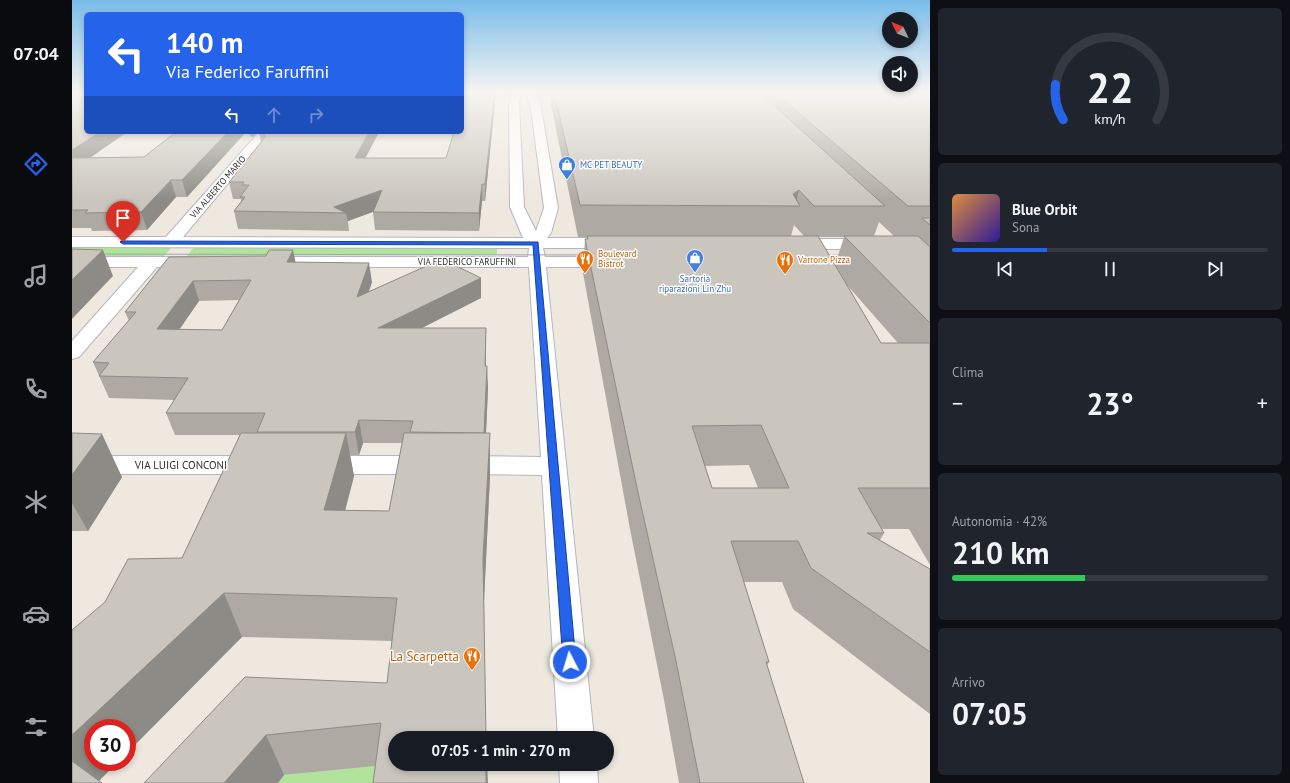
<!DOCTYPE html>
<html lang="it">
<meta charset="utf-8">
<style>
body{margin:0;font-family:"PT Sans",sans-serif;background:#20242c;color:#f1f3f6;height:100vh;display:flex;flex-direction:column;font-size:15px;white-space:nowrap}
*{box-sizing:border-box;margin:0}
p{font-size:13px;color:#9ea1a6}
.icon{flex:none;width:22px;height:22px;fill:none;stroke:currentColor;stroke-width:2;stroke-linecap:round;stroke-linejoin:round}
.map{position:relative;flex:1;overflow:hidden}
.sheet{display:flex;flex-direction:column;gap:8px;padding:8px;background:#0d0f14;width:360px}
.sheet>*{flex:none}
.top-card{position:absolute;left:12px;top:12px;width:380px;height:122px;border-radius:6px;box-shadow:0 2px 6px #0003;background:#2563eb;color:#fff;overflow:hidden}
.needle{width:26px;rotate:313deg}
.controls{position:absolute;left:810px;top:12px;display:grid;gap:8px}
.controls a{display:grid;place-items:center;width:36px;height:36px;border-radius:50%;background:#171b24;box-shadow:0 2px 6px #0003;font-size:20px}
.speed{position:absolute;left:12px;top:719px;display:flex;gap:8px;font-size:20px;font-weight:700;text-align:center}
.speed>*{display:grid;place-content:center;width:52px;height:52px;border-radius:50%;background:#171b24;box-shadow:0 2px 6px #0003;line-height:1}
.speed .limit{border:6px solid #d22;background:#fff;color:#111}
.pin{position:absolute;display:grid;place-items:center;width:34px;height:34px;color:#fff;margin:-41px -17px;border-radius:50% 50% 50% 0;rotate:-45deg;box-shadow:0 0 4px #0007}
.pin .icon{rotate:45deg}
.me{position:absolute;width:44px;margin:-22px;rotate:355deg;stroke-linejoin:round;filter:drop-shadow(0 0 3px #0008)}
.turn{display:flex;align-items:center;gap:14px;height:84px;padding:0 16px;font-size:18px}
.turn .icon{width:52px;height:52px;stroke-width:2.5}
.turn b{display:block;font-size:28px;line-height:34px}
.lanes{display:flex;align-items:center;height:38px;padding:0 16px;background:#0003;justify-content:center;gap:20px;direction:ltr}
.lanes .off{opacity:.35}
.big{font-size:30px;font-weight:700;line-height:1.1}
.sheet .tile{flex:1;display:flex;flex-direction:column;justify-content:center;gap:6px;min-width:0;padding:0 14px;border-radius:6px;background:#20242c}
.sheet .dial{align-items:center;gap:0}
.dial svg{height:104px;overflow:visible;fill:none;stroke:#363941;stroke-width:7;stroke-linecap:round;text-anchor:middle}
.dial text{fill:#f1f3f6;stroke:none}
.song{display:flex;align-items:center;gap:12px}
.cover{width:48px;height:48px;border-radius:6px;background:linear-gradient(135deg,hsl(30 70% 55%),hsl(250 70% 35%))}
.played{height:4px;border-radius:2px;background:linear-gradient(90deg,#2563eb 30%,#363941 30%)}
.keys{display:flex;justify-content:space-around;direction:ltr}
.heat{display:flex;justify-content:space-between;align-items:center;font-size:22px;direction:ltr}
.charge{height:6px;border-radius:3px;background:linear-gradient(90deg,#34c759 42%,#363941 0)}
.trip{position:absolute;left:316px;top:731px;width:226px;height:40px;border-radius:20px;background:#171b24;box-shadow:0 2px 6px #0003;font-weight:700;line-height:40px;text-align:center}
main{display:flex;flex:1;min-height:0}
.menu{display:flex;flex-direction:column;width:72px;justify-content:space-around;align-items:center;background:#090b0e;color:#9ea1a6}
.menu .icon{width:28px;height:28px}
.menu .current{color:#2563eb}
.menu b{font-size:18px;color:#f1f3f6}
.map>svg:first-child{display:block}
.green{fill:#b2e39d}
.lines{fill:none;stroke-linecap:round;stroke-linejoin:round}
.minor-casing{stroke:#b3b5c0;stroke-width:2}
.minor{fill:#fff;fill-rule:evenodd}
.tram{stroke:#a2a4b6;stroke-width:1}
.wall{fill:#aeaaa3;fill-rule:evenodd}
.shaded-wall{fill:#8d8b85}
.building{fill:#cac6be;stroke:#8d8b85;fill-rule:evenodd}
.route{fill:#2563eb;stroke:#184099}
.labels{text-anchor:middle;stroke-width:3;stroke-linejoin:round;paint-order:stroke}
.far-shop-label{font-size:9px;fill:#366cbe;stroke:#fff;text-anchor:start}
.far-street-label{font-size:9px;fill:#2d2d2d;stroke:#fff}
.far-food-label{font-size:9px;fill:#c56008;stroke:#fff;text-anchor:start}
.street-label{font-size:11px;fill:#2d2d2d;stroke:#fff}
.near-food-label{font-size:13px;fill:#c56008;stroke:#fff;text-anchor:end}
</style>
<main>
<nav class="menu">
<b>07:04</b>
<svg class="icon current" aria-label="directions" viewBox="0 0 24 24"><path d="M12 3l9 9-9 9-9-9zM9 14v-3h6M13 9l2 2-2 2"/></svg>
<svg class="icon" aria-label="music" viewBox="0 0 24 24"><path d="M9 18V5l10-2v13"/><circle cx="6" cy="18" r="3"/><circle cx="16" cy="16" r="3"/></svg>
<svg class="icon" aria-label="phone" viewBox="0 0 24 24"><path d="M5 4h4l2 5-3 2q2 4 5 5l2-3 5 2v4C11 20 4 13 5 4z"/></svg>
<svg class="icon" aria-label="climate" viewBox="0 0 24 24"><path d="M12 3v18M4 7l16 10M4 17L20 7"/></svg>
<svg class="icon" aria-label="car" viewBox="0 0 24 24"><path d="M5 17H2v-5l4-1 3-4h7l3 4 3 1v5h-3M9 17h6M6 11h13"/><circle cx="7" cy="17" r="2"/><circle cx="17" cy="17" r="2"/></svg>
<svg class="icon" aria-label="filters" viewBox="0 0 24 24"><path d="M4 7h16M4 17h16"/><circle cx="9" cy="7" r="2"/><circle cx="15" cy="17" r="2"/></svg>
</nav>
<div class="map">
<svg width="858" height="783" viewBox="0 0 858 783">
<rect width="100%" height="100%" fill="#eee8df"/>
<g class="green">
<polygon points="0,247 100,247 92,256 0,256"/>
<polygon points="122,247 425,247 425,255 115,256"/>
<polygon points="319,764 316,783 206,783 212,775"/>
</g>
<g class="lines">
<defs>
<g id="minor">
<polygon points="440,92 450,92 447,102 452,207 464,231 472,208 458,102 452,92 462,92 468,102 486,208 479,233 475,238 543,238 549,240 551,243 549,246 543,248 471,248 473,257 541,257 547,258 549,262 547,266 541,267 474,267 522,738 486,738 470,475 389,474 380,471 376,465 380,459 389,456 469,457 457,267 193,267 187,266 185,262 187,258 193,257 456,257 457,248 0,247 0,237 94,237 187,132 199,132 111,237 451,238 438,207 437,102"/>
<polygon points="721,239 858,239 858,249 721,249 715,247 713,244 715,241"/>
<polygon points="0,257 123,257 129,258 131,262 129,266 123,267 85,267 7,357 0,359 0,341 66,267 0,267"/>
<polygon points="0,456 184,456 193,459 197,465 193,471 184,474 0,474"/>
<polygon points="251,456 356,456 365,459 369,465 365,471 356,474 251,474 242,471 238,465 242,459"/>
<polygon points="487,764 525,764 526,783 488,783"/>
</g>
</defs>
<use href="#minor" class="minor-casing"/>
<use href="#minor" class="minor"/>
<g class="tram">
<polyline points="0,254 524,255"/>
<polyline points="746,255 776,255"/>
</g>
</g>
<g class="wall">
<polygon points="0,92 14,132 55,132 18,158 72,157 174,132 115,197 104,197 75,230 20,231 19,228 0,228"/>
<polygon points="424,92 413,201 410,201 407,231 303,230 301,212 276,221 277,231 166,229 162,211 169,202 169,199 161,199 157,182 189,142 187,132 307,132 293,158 374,158"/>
<path d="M475 92H858V565L837 529H810L812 533 808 540 858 569V714L721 609 710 582H672L697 662 695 665 732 783H607L592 700 558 529 511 273 513 239H515V237H506L477 95ZM807 222 822 236H802ZM722 225 732 236H719ZM746 237H772L763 265ZM775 285 826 343H809ZM677 465 686 488H640L633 466Z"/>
<polygon points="174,132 186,132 180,137"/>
<path d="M97 257 223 262 300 282 297 291 409 278V298L350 328H414V366L416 388 414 433 418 476 412 601 303 766 212 775 206 783H72L315 683 320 641 170 637 0 783 110 558 168 435H103L94 413 103 400 37 398 21 362 57 321 53 312ZM167 300 150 330H107L127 301ZM291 443H330L317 511 273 510 282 476 278 455H287Z"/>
<polygon points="0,433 50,477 16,531 0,531"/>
</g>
<g class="shaded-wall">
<polygon points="423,92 424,92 413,201 413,184"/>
<polygon points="28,132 55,132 0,170 0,150"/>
<polygon points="156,132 174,132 115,197 110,180"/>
<polygon points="179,132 186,132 180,137"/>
<polygon points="297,132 307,132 285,174 283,158"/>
<polygon points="99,180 104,197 75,230 69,212"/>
<polygon points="410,184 410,201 407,231 407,213"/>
<polygon points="310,190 311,208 276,221 274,213 262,207"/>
<polygon points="727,190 723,206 721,194"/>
<polygon points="31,250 41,276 0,319 0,280"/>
<polygon points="221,250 225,269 215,262"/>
<polygon points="297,263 300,282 288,317 285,297"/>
<polygon points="409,278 409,298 308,349 306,328"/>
<polygon points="121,281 127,301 93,350 85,329"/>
<polygon points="414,328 414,388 413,366"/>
<polygon points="415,366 416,388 413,455 412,433"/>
<polygon points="287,420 291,443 287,455 283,432"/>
<polygon points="274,433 282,476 262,554 252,510"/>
<polygon points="418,433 418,476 412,601 414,738 411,557"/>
<polygon points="30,434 50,477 16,531 0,503 0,475"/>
<polygon points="152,593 170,637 55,753 55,728 21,728 21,762 46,762 25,783 0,768 0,735"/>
<polygon points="194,735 212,775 206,783 152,783"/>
<polygon points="414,764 415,764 416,783 414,783"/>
</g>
<g class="building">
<polygon points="0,92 14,92 14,132 28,132 0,150"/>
<polygon points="390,92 423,92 413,184 410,184 407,213 301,212 310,190 262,207 274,213 162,211 173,197 168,197 177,185 170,185 172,182 157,182 194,136 189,132 297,132 283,158 374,158 382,132 390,132"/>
<polygon points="482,92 687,92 813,206 742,206 727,190 721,194 728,206 508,205"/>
<polygon points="702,92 858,92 858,206 836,206"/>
<polygon points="104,132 156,132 110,180 99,180 69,212 13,213 16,210 0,210 0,158 72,157"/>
<polygon points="850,218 858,218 858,225"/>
<path d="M515 236H746L809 343H858V488H786L812 533H795L858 569V652L739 568 726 541H659L697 662H694L732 783H628L604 661 565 488 513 239H516ZM689 425 717 488H640L620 426Z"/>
<polygon points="772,236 846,236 858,247 858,323"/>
<polygon points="0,249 31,250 0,280"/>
<path d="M197 250H221L215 262 297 263 285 297 370 259 409 278 306 328H414L413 366H415L412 433 338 432 341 421 287 420 283 432H185L193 413H94L116 378 27 376 37 363 21 362 64 312H53L97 257 194 256ZM179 280 150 330 85 329 121 281Z"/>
<polygon points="0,433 30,434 0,475"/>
<polygon points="169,433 274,433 252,510 317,511 332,433 418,433 411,557 414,738 323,738 323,764 414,764 414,783 301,783 309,723 194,735 152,783 72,783 173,677 315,683 325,598 152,593 0,735 0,630 33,602 56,559 110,558"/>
<polygon points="0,761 30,783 0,783"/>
</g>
<linearGradient id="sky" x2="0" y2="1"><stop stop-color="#79bcea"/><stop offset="0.46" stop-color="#f7f5f1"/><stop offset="1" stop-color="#f7f5f1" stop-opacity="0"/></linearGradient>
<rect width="858" height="201" fill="url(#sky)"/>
<polygon class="route" points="49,241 466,242 504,662 502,667 498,669 493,667 491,662 461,245 51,244 48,242"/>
<defs>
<symbol id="shop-pin" viewBox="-11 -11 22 30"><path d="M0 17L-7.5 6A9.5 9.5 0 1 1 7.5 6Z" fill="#3f7fe0" stroke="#fff"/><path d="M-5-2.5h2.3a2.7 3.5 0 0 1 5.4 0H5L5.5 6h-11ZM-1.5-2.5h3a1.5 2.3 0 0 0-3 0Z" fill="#fff"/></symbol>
<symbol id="restaurant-pin" viewBox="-11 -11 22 30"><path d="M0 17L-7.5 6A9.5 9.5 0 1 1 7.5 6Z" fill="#e8710a" stroke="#fff"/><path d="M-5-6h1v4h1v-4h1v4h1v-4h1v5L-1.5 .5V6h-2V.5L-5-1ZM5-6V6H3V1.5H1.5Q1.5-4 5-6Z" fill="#fff"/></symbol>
</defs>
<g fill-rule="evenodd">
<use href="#shop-pin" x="485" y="155" width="20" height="27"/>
<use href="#shop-pin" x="613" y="248" width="20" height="27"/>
<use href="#restaurant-pin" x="503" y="249" width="20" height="27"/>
<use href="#restaurant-pin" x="703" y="250" width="20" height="27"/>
<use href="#restaurant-pin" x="390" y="646" width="20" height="27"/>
</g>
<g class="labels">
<g class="far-shop-label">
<text x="508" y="168">MC PET BEAUTY</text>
<text x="623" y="282" text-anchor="middle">Sartoria<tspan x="623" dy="10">riparazioni Lin Zhu</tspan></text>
</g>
<g class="far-street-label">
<text transform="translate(146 187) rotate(-49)" y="3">VIA ALBERTO MARIO</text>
<text x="395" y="265">VIA FEDERICO FARUFFINI</text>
</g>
<g class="far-food-label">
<text x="526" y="257">Boulevard<tspan x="526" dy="10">Bistrot</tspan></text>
<text x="726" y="263">Varrone Pizza</text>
</g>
<g class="street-label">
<text x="109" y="469">VIA LUIGI CONCONI</text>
</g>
<g class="near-food-label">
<text x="387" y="661">La Scarpetta</text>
</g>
</g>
</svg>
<div class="controls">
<a><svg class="needle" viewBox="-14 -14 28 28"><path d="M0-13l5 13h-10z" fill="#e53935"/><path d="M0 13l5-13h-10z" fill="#9ea1a6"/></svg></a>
<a><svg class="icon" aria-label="sound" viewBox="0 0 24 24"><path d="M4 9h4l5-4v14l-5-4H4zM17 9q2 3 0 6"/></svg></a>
</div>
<div class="speed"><div class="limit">30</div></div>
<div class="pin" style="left:51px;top:242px;background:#d93025"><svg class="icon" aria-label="arrive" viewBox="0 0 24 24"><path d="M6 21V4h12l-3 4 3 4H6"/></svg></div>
<svg class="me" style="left:498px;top:662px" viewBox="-20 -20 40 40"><circle r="17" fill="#2563eb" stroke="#fff" stroke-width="3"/><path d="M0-11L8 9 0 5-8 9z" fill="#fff"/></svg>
<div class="trip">07:05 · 1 min · 270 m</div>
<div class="top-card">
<div class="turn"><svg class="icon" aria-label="left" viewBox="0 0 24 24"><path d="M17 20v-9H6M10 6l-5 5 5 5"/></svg><div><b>140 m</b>Via Federico Faruffini</div></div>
<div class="lanes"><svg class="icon" aria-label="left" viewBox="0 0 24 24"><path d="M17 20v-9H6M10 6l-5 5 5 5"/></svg><svg class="icon off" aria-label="ahead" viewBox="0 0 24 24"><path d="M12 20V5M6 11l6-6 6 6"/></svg><svg class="icon off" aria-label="right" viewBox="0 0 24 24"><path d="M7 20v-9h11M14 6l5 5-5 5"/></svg></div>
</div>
</div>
<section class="sheet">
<div class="tile dial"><svg viewBox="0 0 100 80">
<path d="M14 69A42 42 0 1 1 86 69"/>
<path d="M14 69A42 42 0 0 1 8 42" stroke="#2563eb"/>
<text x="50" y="56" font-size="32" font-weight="700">22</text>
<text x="50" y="72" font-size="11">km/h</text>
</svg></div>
<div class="tile">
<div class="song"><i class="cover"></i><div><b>Blue Orbit</b><p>Sona</p></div></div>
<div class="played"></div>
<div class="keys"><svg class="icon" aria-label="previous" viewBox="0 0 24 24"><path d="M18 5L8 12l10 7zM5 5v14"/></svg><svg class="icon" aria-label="pause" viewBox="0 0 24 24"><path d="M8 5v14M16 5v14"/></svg><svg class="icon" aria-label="next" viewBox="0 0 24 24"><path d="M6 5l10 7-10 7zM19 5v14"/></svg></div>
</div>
<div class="tile"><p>Clima</p>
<div class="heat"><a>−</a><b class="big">23°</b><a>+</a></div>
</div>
<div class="tile"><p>Autonomia · 42%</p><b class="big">210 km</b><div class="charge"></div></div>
<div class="tile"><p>Arrivo</p><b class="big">07:05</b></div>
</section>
</main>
